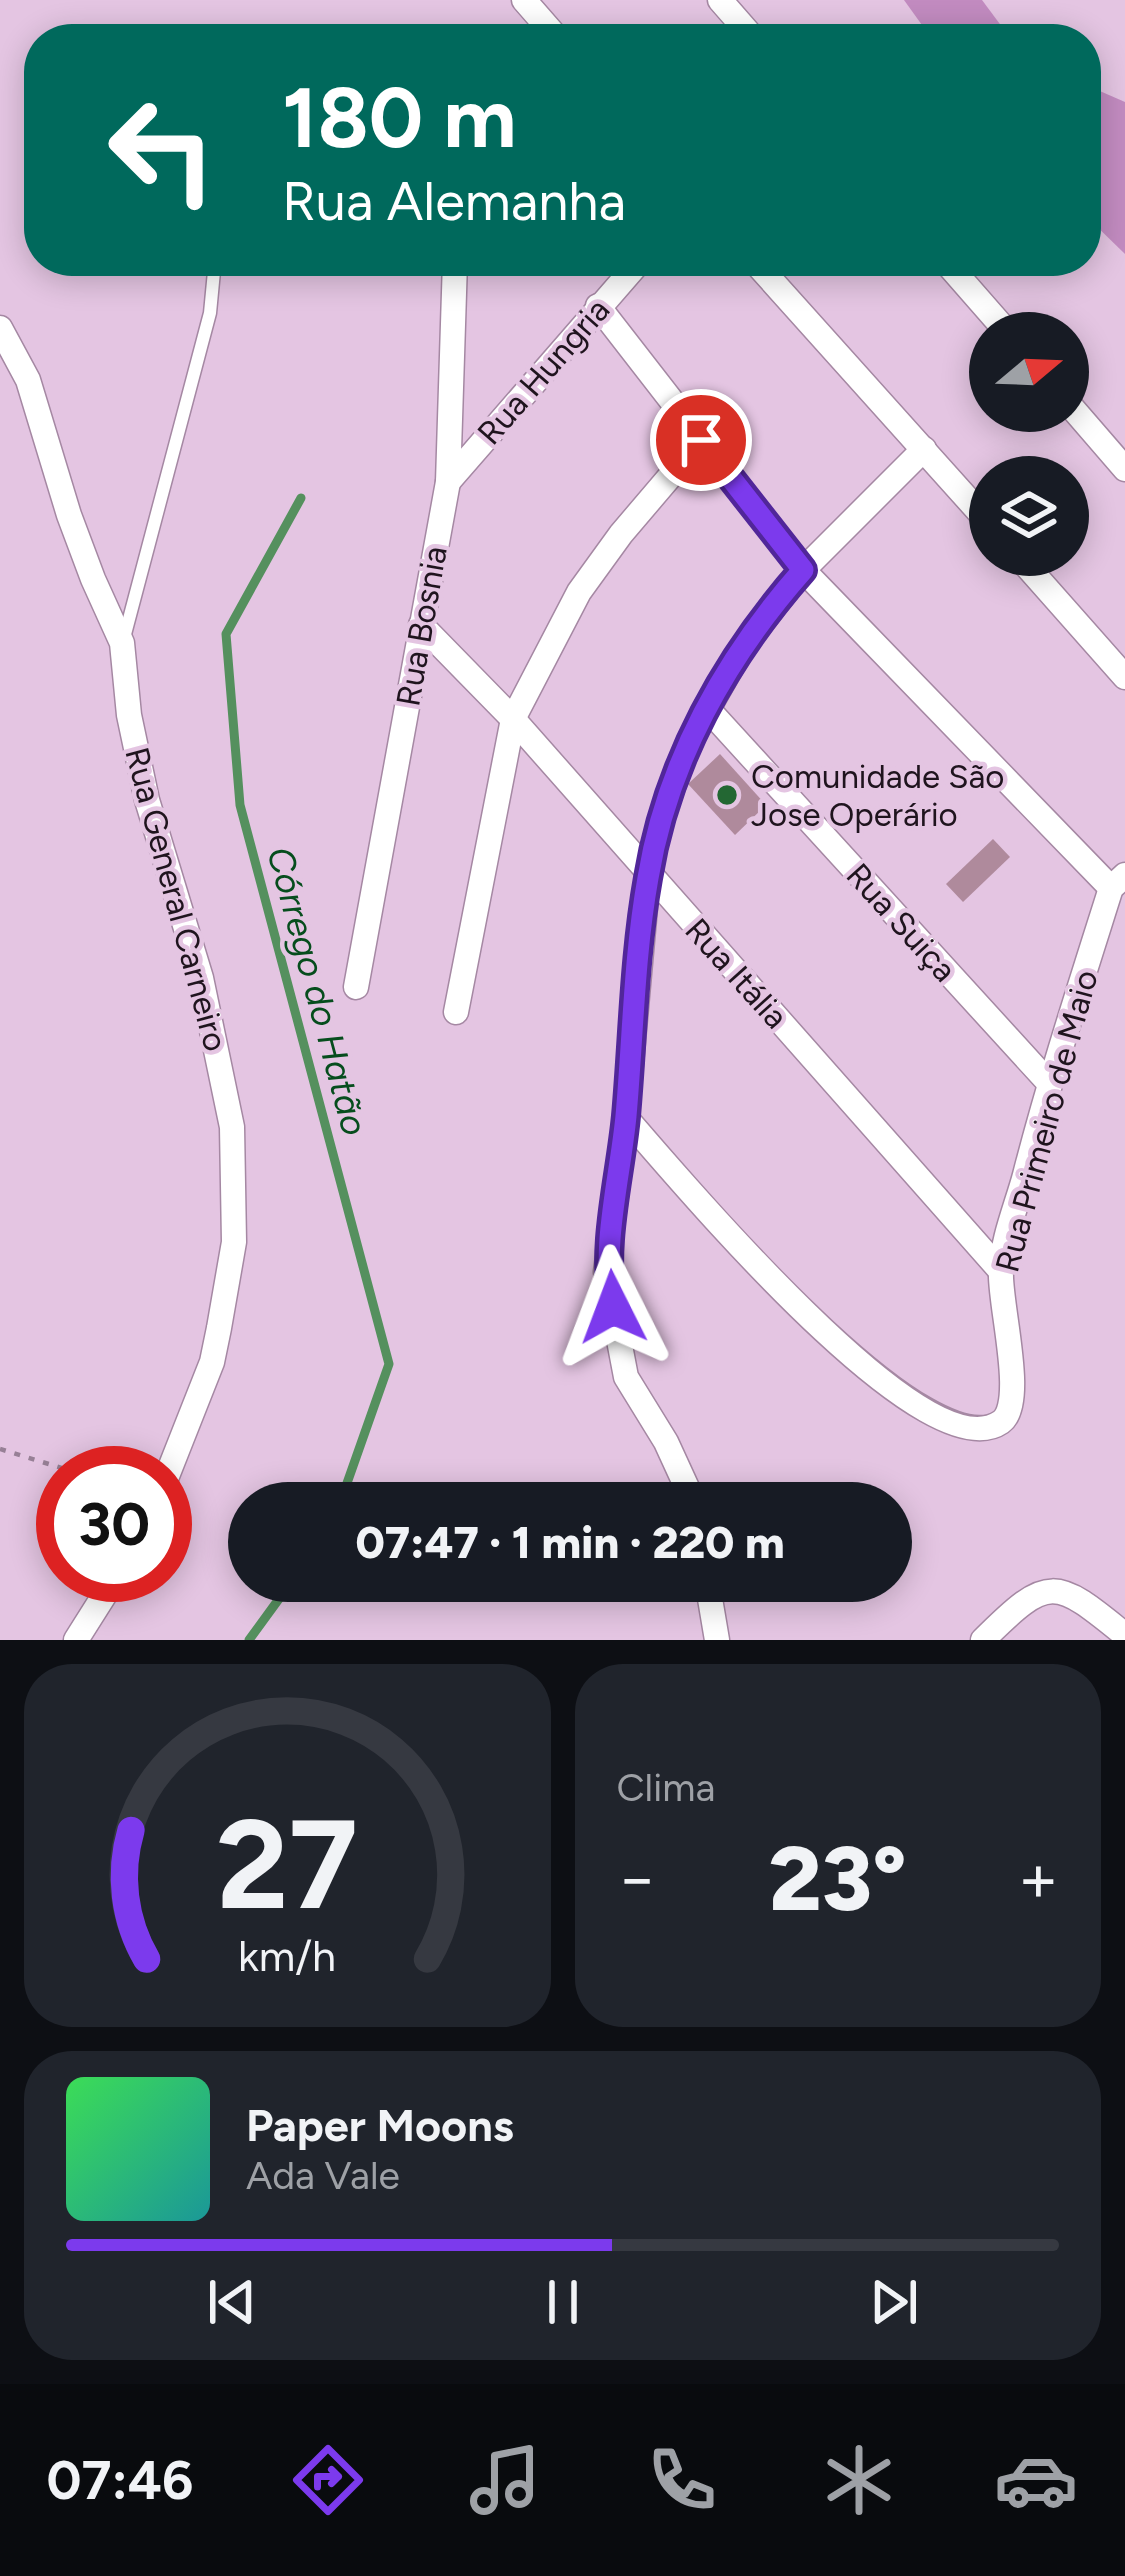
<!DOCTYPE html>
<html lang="pt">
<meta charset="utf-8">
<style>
body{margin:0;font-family:Figtree,sans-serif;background:#20242c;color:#f1f3f6;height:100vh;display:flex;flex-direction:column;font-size:45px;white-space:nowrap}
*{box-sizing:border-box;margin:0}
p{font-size:39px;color:#9ea1a6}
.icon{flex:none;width:66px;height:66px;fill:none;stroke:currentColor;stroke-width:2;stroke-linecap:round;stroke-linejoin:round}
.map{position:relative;height:1640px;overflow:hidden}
.sheet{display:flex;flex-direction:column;gap:24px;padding:24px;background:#0d0f14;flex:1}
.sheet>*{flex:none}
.hud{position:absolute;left:24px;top:24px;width:1077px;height:252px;border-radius:48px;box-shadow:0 6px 30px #0003;background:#00695c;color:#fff;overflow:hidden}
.needle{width:78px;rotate:71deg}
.controls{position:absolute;left:969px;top:312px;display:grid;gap:24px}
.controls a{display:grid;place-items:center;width:120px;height:120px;border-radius:50%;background:#171b24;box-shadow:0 6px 30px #0003;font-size:60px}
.speed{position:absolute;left:36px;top:1446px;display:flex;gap:24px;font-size:60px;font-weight:700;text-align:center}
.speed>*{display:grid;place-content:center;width:156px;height:156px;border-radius:50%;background:#171b24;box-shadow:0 6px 30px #0003;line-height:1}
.speed .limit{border:18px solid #d22;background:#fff;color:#111}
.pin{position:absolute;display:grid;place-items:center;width:102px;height:102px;color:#fff;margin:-51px;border:6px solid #fff;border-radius:50%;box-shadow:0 3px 12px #0007}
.me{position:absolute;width:132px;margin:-66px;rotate:357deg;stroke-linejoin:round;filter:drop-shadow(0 0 9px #0008)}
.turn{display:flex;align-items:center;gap:42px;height:252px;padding:0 60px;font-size:54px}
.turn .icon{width:156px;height:156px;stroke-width:2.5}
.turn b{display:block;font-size:84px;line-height:102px}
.big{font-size:90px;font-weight:800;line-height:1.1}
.sheet .card{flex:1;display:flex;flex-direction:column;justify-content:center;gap:18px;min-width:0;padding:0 42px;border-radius:48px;background:#20242c}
.sheet .dial{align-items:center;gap:0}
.dial svg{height:312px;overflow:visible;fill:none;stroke:#363941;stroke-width:7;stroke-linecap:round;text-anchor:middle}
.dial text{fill:#f1f3f6;stroke:none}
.song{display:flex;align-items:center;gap:36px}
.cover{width:144px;height:144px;border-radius:18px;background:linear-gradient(135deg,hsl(130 70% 55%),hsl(180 70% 35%))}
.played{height:12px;border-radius:6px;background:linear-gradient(90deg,#7c3aed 55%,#363941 55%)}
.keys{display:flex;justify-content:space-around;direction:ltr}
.heat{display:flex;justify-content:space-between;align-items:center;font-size:66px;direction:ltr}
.sheet .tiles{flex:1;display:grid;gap:24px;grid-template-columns:1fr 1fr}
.card:last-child{grid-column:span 2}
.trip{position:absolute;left:228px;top:1482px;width:684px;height:120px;border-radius:60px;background:#171b24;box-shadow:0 6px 30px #0003;font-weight:800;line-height:120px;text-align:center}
.menu{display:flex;height:192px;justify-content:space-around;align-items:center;background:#090b0e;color:#9ea1a6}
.menu .icon{width:84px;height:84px}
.menu .on{color:#7c3aed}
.menu b{font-size:54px;color:#f1f3f6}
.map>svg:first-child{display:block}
.forest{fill:#c28bc0}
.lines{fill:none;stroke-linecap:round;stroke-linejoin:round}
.stream{stroke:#55905e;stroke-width:9}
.building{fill:#af8a9c}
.lane-casing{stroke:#a588a3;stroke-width:15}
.street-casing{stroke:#a588a3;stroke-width:27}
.path{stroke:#978096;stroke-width:4.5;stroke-dasharray:6 9;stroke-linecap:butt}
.lane{stroke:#fff;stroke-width:12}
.street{stroke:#fff;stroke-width:24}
.route-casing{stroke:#51269a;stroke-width:30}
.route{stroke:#7c3aed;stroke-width:21}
.poi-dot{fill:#236733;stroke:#e4c5e2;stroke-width:4.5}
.labels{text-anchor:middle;stroke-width:9;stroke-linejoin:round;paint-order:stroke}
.street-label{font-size:33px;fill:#1f141e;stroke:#e4c5e2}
.poi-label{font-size:33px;fill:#1f141e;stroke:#e4c5e2;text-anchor:start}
.water-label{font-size:36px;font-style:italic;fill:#064d1d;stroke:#e4c5e2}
</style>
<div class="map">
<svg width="1125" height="1640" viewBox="0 0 1125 1640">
<rect width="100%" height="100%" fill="#e4c5e2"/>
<g class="forest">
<polygon points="904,0 982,0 1011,39 932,39"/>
<polygon points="1086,85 1125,102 1125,254 1086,216"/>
</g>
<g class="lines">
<g class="stream">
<polyline points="301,498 226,634 240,805 389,1364 340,1503"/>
<polyline points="249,1640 292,1581"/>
</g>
</g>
<g class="building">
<polygon points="720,754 766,805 735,835 688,784"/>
<polygon points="993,839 1010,857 963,902 946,884"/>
</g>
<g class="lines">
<defs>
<polyline id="lane" points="124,638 210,313 215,261"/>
<g id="street">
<polyline points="524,0 558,39"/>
<polyline points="720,0 754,39"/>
<polyline points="754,261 990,524"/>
<polyline points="945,261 1008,333"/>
<polyline points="598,306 803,570 1111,888"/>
<polyline points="0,328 28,380 69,515 93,579 122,643 129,715 147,800 201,978 232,1127 234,1242 219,1328 212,1362 165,1481"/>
<polyline points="1068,403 1125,469"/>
<polyline points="448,482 640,261"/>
<polyline points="1017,555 1125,677"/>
<polyline points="421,625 513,719 1000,1270"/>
<polyline points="706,707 1049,1083"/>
<polyline points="356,987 448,482 455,261"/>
<polyline points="456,1012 513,719 579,592 621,534 701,440"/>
<path d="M626 1118C674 1172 924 1475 1001 1422 1027 1404 999 1303 1001 1272 1002 1240 1017 1205 1025 1175 1050 1078 1081 983 1111 888L1125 875"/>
<polyline points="694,1503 666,1442 626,1377 606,1272 626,1118 648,874 661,820 689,742 743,647 803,570 924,449"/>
<polyline points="707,1581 717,1640"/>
<polyline points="76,1640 117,1575"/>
<path d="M983 1640C1049 1574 1055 1578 1125 1635"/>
</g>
</defs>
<use href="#lane" class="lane-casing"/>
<use href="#street" class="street-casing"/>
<polyline class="path" points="0,1449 78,1473"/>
<use href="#lane" class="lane"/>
<use href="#street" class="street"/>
</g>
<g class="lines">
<defs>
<path id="route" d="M613 1307C601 1244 620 1179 626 1116 633 1037 634 956 648 878 667 762 726 657 803 570L701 440"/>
</defs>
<use href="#route" class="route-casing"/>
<use href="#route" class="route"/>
</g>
<circle class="poi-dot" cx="727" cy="795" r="12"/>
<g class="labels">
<g class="street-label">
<text transform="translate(543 371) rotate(-49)" y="12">Rua Hungria</text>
<text transform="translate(421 626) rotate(-80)" y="12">Rua Bosnia</text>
<text transform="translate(177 899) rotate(75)" y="12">Rua General Carneiro</text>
<text transform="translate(902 922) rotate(48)" y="12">Rua Suiça</text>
<text transform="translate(737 973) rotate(48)" y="12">Rua Itália</text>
<text transform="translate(1046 1121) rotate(-75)" y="12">Rua Primeiro de Maio</text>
</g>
<g class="poi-label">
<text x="751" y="788">Comunidade São<tspan x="751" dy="38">Jose Operário</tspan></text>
</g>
<g class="water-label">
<text transform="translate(318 991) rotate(75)" y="13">Córrego do Hatão</text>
</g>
</g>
</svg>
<div class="controls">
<a><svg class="needle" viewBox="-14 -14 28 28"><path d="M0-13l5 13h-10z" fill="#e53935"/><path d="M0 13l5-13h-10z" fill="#9ea1a6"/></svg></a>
<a><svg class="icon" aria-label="layers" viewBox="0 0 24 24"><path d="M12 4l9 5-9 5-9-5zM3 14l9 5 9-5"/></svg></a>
</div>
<div class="speed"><div class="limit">30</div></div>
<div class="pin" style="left:701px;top:440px;background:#d93025"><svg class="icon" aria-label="arrive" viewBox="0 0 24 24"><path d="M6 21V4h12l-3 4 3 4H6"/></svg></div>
<svg class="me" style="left:613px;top:1307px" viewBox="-20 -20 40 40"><path d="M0-17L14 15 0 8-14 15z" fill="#7c3aed" stroke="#fff" stroke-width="4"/></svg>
<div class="trip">07:47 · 1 min · 220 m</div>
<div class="hud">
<div class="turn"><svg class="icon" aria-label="left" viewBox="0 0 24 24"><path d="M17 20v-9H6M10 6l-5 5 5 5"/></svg><div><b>180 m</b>Rua Alemanha</div></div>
</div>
</div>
<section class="sheet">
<div class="tiles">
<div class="card dial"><svg viewBox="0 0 100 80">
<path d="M14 69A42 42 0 1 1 86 69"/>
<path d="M14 69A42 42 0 0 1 10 36" stroke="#7c3aed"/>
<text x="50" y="56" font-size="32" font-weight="700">27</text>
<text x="50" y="72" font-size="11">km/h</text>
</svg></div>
<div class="card"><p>Clima</p>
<div class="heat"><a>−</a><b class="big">23°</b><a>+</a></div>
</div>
<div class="card">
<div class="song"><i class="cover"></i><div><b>Paper Moons</b><p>Ada Vale</p></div></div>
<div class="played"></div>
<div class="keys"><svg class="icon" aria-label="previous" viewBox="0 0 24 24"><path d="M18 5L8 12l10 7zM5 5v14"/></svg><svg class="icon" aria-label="pause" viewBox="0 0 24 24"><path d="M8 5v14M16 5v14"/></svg><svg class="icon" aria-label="next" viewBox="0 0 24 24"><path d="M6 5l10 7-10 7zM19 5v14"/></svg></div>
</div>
</div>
</section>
<nav class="menu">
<b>07:46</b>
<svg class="icon on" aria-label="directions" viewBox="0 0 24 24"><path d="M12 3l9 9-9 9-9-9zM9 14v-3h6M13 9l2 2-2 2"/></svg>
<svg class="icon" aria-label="music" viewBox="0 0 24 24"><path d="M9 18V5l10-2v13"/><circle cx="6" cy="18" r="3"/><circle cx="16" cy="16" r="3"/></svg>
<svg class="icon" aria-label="phone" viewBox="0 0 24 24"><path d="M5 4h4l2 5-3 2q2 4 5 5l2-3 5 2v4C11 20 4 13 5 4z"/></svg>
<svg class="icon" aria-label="climate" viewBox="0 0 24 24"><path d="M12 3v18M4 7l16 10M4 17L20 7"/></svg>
<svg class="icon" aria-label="car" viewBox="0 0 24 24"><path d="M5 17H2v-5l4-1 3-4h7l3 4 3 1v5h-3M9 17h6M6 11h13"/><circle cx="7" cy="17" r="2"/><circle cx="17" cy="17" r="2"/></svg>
</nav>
